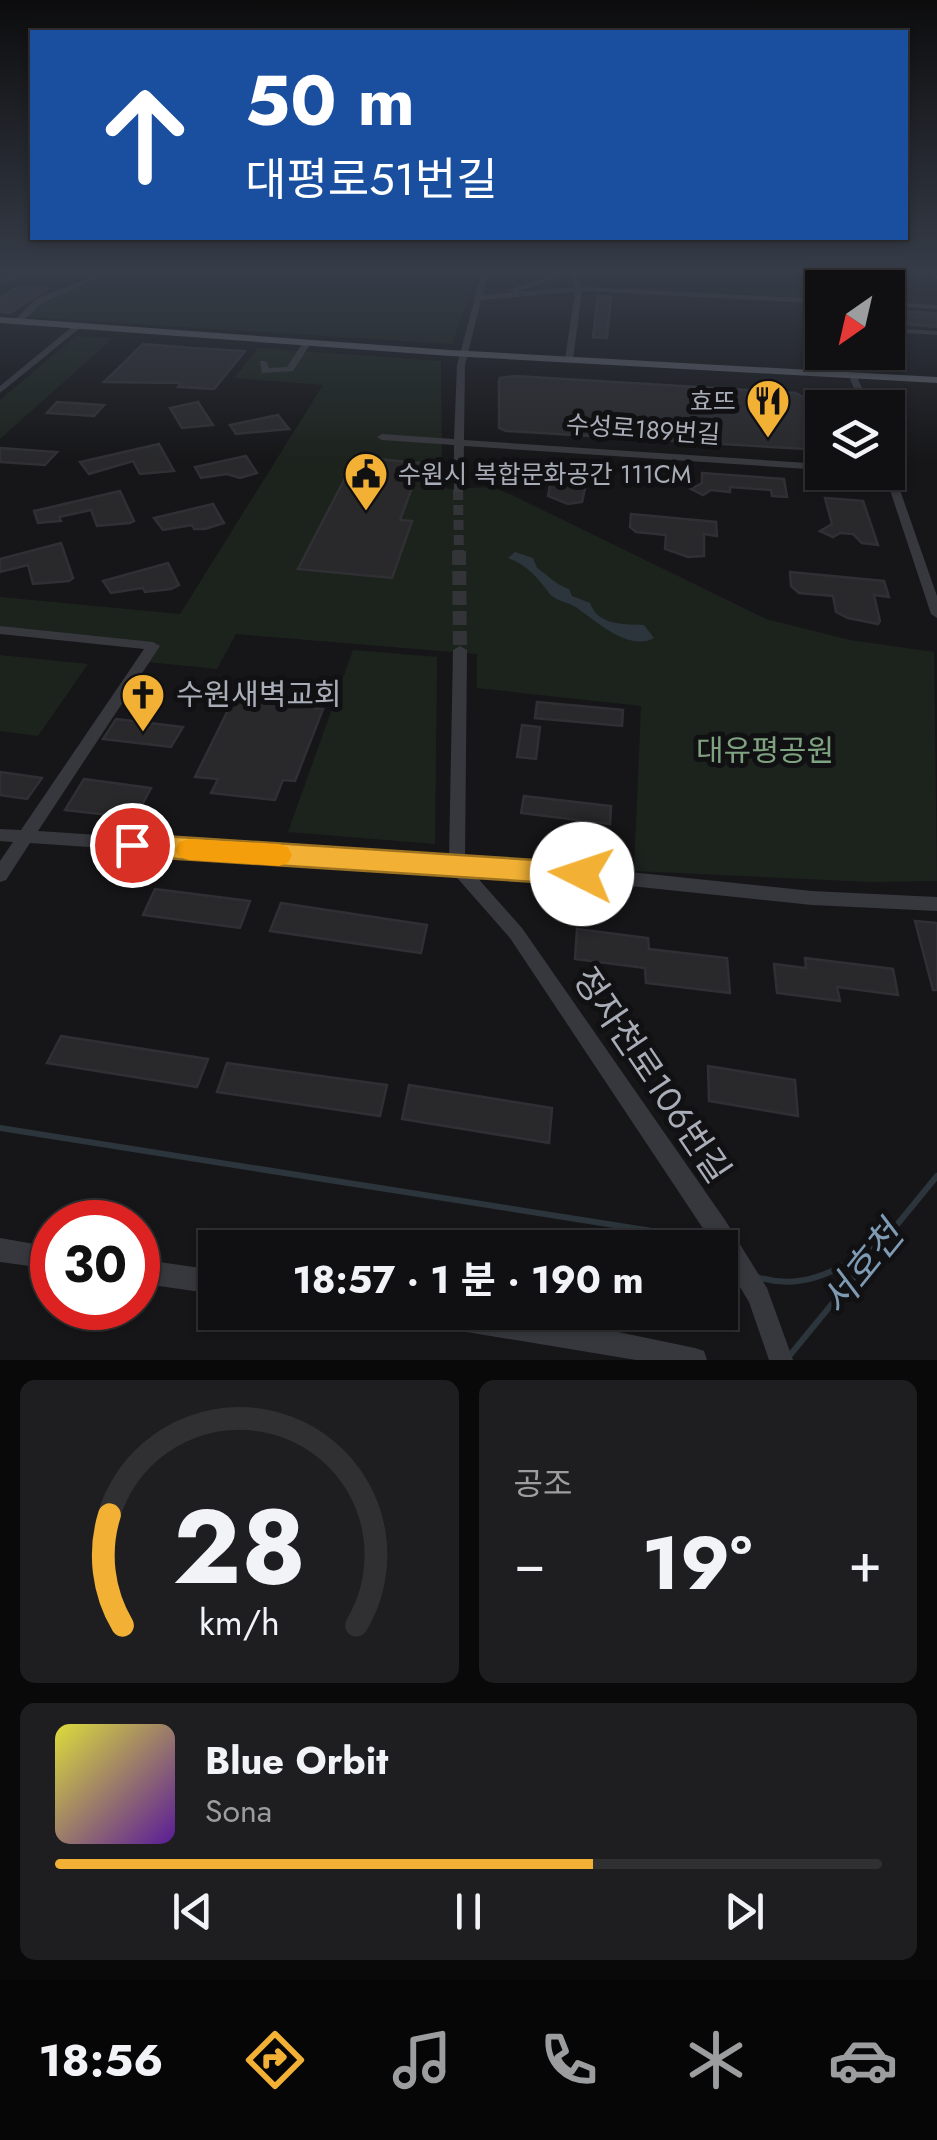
<!DOCTYPE html>
<html lang="ko">
<meta charset="utf-8">
<style>
body{margin:0;font-family:Jost,"Noto Sans KR",sans-serif;background:#1e1e20;color:#f1f3f6;height:100vh;display:flex;flex-direction:column;font-size:38px;white-space:nowrap}
*{box-sizing:border-box;margin:0}
p{font-size:32px;color:#9c9d9f}
.icon{flex:none;width:55px;height:55px;fill:none;stroke:currentColor;stroke-width:2;stroke-linecap:round;stroke-linejoin:round}
.map{position:relative;height:1360px;overflow:hidden}
.details{display:flex;flex-direction:column;gap:20px;padding:20px;background:#09090a;flex:1}
.details>*{flex:none}
.hud{position:absolute;left:30px;top:30px;width:878px;height:210px;border-radius:0px;box-shadow:0 2px 8px #0004,0 0 0 2px #303032;background:#1a4fa0;color:#fff;overflow:hidden}
.needle{width:65px;rotate:214deg}
.controls{position:absolute;left:805px;top:270px;display:grid;gap:20px}
.controls a{display:grid;place-items:center;width:100px;height:100px;border-radius:0px;background:#101012;box-shadow:0 2px 8px #0004,0 0 0 2px #303032;font-size:50px}
.speed{position:absolute;left:30px;top:1200px;display:flex;gap:20px;font-size:50px;font-weight:700;text-align:center}
.speed>*{display:grid;place-content:center;width:130px;height:130px;border-radius:50%;background:#101012;box-shadow:0 2px 8px #0004,0 0 0 2px #303032;line-height:1}
.speed .limit{border:15px solid #d22;background:#fff;color:#111}
.pin{position:absolute;display:grid;place-items:center;width:85px;height:85px;color:#fff;margin:-42px;border:5px solid #fff;border-radius:50%;box-shadow:0 2px 10px #0007}
.me{position:absolute;width:110px;margin:-55px;rotate:274deg;stroke-linejoin:round;filter:drop-shadow(0 0 8px #0008)}
.turn{display:flex;align-items:center;gap:35px;height:210px;padding:0 50px;font-size:45px}
.turn .icon{width:130px;height:130px;stroke-width:2.5}
.turn b{display:block;font-size:70px;line-height:85px}
.big{font-size:75px;font-weight:700;line-height:1.1}
.details .widget{flex:1;display:flex;flex-direction:column;justify-content:center;gap:15px;min-width:0;padding:0 35px;border-radius:15px;background:#1e1e20}
.details .dial{align-items:center;gap:0}
.dial svg{height:260px;overflow:visible;fill:none;stroke:#303032;stroke-width:7;stroke-linecap:round;text-anchor:middle}
.dial text{fill:#f1f3f6;stroke:none}
.song{display:flex;align-items:center;gap:30px}
.cover{width:120px;height:120px;border-radius:15px;background:linear-gradient(135deg,hsl(60 70% 55%),hsl(270 70% 35%))}
.played{height:10px;border-radius:5px;background:linear-gradient(90deg,#f2b134 65%,#303032 65%)}
.keys{display:flex;justify-content:space-around;direction:ltr}
.heat{display:flex;justify-content:space-between;align-items:center;font-size:55px;direction:ltr}
.details .tiles{flex:1;display:grid;gap:20px;grid-template-columns:1fr 1fr}
.widget:last-child{grid-column:span 2}
.trip{position:absolute;left:198px;top:1230px;width:540px;height:100px;border-radius:0px;background:#101012;box-shadow:0 2px 8px #0004,0 0 0 2px #303032;font-weight:700;line-height:100px;text-align:center}
.tab-bar{display:flex;height:160px;justify-content:space-around;align-items:center;background:#060607;color:#9c9d9f}
.tab-bar .icon{width:70px;height:70px}
.tab-bar .on{color:#f2b134}
.tab-bar b{font-size:45px;color:#f1f3f6}
.map>svg:first-child{display:block}
.green{fill:#1c231d}
.water{fill:#2c353c}
.lines{fill:none;stroke-linecap:round;stroke-linejoin:round}
.stream{stroke:#2c353c;stroke-width:6}
.building{fill:#29292c;stroke:#303034;stroke-width:2.5}
.minor-tunnel-far1{stroke:#333438;stroke-width:10;stroke-dasharray:10 5;stroke-linecap:butt}
.minor-tunnel{stroke:#333438;stroke-width:14;stroke-dasharray:14 6;stroke-linecap:butt}
.minor{fill:#37383d;fill-rule:evenodd}
.major{fill:#53555c;fill-rule:evenodd}
.route{fill:#f2b134;stroke:#9d7322;stroke-width:2.5}
.slow{fill:#f59e0b}
.labels{text-anchor:middle;stroke-width:10;stroke-linejoin:round;paint-order:stroke}
.far-poi-label{font-size:25px;fill:#a8adb8;stroke:#111113;text-anchor:end}
.far-street-label{font-size:25px;fill:#a8adb8;stroke:#111113}
.poi-label{font-size:30px;fill:#a8adb8;stroke:#111113;text-anchor:start}
.park-label{font-size:30px;fill:#7fa381;stroke:#111113}
.near-street-label{font-size:35px;fill:#a8adb8;stroke:#111113}
.near-water-label{font-size:38px;font-style:italic;fill:#7f9bb3;stroke:#111113}
</style>
<div class="map">
<svg width="937" height="1360" viewBox="0 0 937 1360">
<rect width="100%" height="100%" fill="#161618"/>
<g class="green">
<polygon points="114,271 478,271 452,344 27,317 42,301"/>
<polygon points="795,271 835,271 857,287 822,288 822,300 762,297 760,287 800,289"/>
<polygon points="76,336 113,338 0,439 0,400"/>
<polygon points="258,348 441,361 442,465 447,489 492,487 512,495 766,619 850,640 934,652 937,881 871,882 634,871 641,706 477,688 477,654 236,634 217,669 147,662 157,644 0,627 0,597 180,614 323,385 234,378"/>
<polygon points="353,650 437,657 435,844 288,832"/>
<polygon points="0,655 88,664 38,736 0,731"/>
</g>
<path class="water" d="M515 552 533 558 537 568C548 575 556 585 569 589L572 596 590 603C598 626 624 624 644 625L654 638C629 652 596 621 577 608 569 602 555 601 549 593 539 579 526 564 508 558Z"/>
<g class="lines">
<g class="stream">
<polyline points="0,1128 652,1231 681,1248"/>
<path d="M757 1277C804 1292 838 1269 878 1246"/>
<polyline points="786,1360 937,1176"/>
</g>
</g>
<g class="building">
<polygon points="19,286 48,288 10,313 0,312 0,298"/>
<polygon points="598,296 611,296 607,338 593,337"/>
<polygon points="888,311 937,313 937,327 888,322"/>
<polygon points="143,344 193,348 245,351 214,389 178,387 181,383 104,382"/>
<polygon points="515,376 796,393 821,408 822,450 506,431 499,428 499,382 500,378"/>
<polygon points="57,402 104,405 94,416 47,413"/>
<polygon points="198,402 213,425 182,428 170,408"/>
<polygon points="278,415 289,429 236,434 230,425"/>
<polygon points="159,444 174,471 140,474 133,461 89,474 80,462"/>
<polygon points="0,448 57,452 45,465 0,462"/>
<polygon points="246,456 257,473 240,478 227,474 201,478 195,467"/>
<polygon points="356,457 421,463 400,520 412,521 392,578 298,569"/>
<polygon points="521,467 599,474 598,485 586,484 582,502 568,504 548,496 550,485 523,482 518,477"/>
<polygon points="702,473 784,479 787,497 772,496 771,490 730,487 730,492 711,490 703,495 691,489 702,483"/>
<polygon points="120,491 134,521 130,523 97,526 91,510 59,517 61,521 38,523 34,511"/>
<polygon points="825,498 863,501 878,545 862,543 853,534 840,533 833,537 820,531 832,524"/>
<polygon points="213,504 224,523 205,529 194,529 192,525 163,530 154,518"/>
<polygon points="631,514 716,522 717,536 704,534 704,556 688,557 665,549 666,535 636,532 630,527"/>
<polygon points="61,543 73,578 69,581 33,584 28,565 0,572 0,559"/>
<polygon points="168,563 179,585 171,589 145,592 143,588 111,593 103,581"/>
<polygon points="790,572 884,581 889,597 874,595 880,621 878,624 848,618 836,612 833,596 799,593 791,586"/>
<polygon points="233,700 323,709 295,781 283,780 275,800 211,793 218,779 195,777"/>
<polygon points="537,702 623,710 622,726 535,718"/>
<polygon points="116,719 183,727 171,747 103,739"/>
<polygon points="522,725 540,727 536,759 517,757"/>
<polygon points="0,772 42,778 27,799 0,795"/>
<polygon points="84,779 151,788 135,818 65,810"/>
<polygon points="524,796 611,806 610,824 521,813"/>
<polygon points="155,889 250,901 240,928 143,915"/>
<polygon points="281,903 427,925 421,953 270,931"/>
<polygon points="915,921 937,923 937,990 933,990"/>
<polygon points="577,929 648,938 649,949 727,958 730,993 646,983 645,968 575,959"/>
<polygon points="805,958 893,969 898,995 837,987 840,1001 777,993 774,964 806,968"/>
<polygon points="61,1036 208,1059 197,1087 47,1063"/>
<polygon points="227,1063 387,1085 380,1116 217,1092"/>
<polygon points="708,1066 795,1080 798,1116 709,1101"/>
<polygon points="409,1085 552,1108 549,1143 402,1119"/>
</g>
<g class="lines">
<polyline class="minor-tunnel-far1" points="458,490 459,554"/>
<polyline class="minor-tunnel" points="459,551 460,650"/>
<g class="minor">
<polygon points="22,271 31,271 0,284 0,279"/>
<polygon points="106,271 115,271 42,303 20,324 13,322 36,299"/>
<polygon points="482,271 489,271 483,295 575,287 569,274 516,292 509,290 564,271 575,271 582,287 822,299 822,303 817,303 822,319 822,330 818,328 809,303 582,291 573,359 569,362 565,359 575,292 481,300 465,365 464,440 822,464 822,470 464,446 463,490 462,492 454,492 454,445 382,440 377,437 382,434 454,439 457,365"/>
<polygon points="888,302 937,305 937,309 888,306"/>
<polygon points="73,326 80,328 0,393 0,386"/>
<polygon points="888,328 937,331 937,335 888,332"/>
<polygon points="304,341 311,343 293,371 262,373 260,361 266,361 269,368 287,367"/>
<polygon points="854,376 858,379 871,408 862,408 850,379"/>
<polygon points="888,467 893,470 937,596 937,618 931,614 884,472 888,472"/>
<polygon points="0,626 153,642 160,646 38,831 449,858 453,650 460,646 467,650 465,859 582,867 812,891 937,897 937,911 812,905 582,881 474,874 522,928 725,1220 767,1288 793,1360 769,1360 749,1302 720,1254 720,1248 716,1248 510,938 452,872 30,843 6,880 0,882 0,861 13,842 0,841 0,829 21,830 144,649 0,634"/>
<polygon points="0,1238 52,1247 52,1269 0,1262"/>
<polygon points="138,1259 215,1270 215,1294 138,1283"/>
<polygon points="406,1312 499,1312 604,1329 695,1348 704,1351 707,1360 636,1360 418,1324 409,1321"/>
</g>
<g class="major">
<polygon points="930,271 937,271 937,279 934,278"/>
<polygon points="0,317 450,350 937,377 937,383 450,356 0,323"/>
</g>
</g>
<linearGradient id="sky" x2="0" y2="1"><stop stop-color="#0c0c0d"/><stop offset="0.59" stop-color="#363c48"/><stop offset="1" stop-color="#363c48" stop-opacity="0"/></linearGradient>
<rect width="937" height="461" fill="url(#sky)"/>
<polygon class="route" points="132,834 582,863 592,866 596,874 592,882 582,885 132,856 123,853 119,845 123,837"/>
<polygon class="slow" points="189,839 279,844 288,847 292,855 288,863 279,866 189,860 179,857 175,850 179,842"/>
<defs>
<symbol id="restaurant-pin" viewBox="-11 -11 22 30"><path d="M0 17L-7.5 6A9.5 9.5 0 1 1 7.5 6Z" fill="#f2b134" stroke="#111113"/><path d="M-5-6h1v4h1v-4h1v4h1v-4h1v5L-1.5 .5V6h-2V.5L-5-1ZM5-6V6H3V1.5H1.5Q1.5-4 5-6Z" fill="#111"/></symbol>
<symbol id="civic-pin" viewBox="-11 -11 22 30"><path d="M0 17L-7.5 6A9.5 9.5 0 1 1 7.5 6Z" fill="#f2b134" stroke="#111113"/><path d="M-.6-6.5H3V-4.5H.6V-3L4-1V1h2V6H-6V1h2V-1L-.6-3ZM-1.2 2.5V6h2.4V2.5Z" fill="#111"/></symbol>
<symbol id="church-pin" viewBox="-11 -11 22 30"><path d="M0 17L-7.5 6A9.5 9.5 0 1 1 7.5 6Z" fill="#f2b134" stroke="#111113"/><path d="M-1.2-6h2.4v3.5h3.3v2.4h-3.3V6h-2.4V-.1h-3.3v-2.4h3.3Z" fill="#111"/></symbol>
</defs>
<g fill-rule="evenodd">
<use href="#restaurant-pin" x="743" y="376" width="50" height="68"/>
<use href="#civic-pin" x="341" y="449" width="50" height="68"/>
<use href="#church-pin" x="118" y="670" width="50" height="68"/>
</g>
<g class="labels">
<g class="far-poi-label">
<text x="736" y="410">효뜨</text>
<text x="398" y="483" text-anchor="start">수원시 복합문화공간 111CM</text>
</g>
<g class="far-street-label">
<text transform="translate(643 429) rotate(4)" y="9">수성로189번길</text>
</g>
<g class="poi-label">
<text x="176" y="705">수원새벽교회</text>
</g>
<g class="park-label">
<text x="765" y="761">대유평공원</text>
</g>
<g class="near-street-label">
<text transform="translate(652 1075) rotate(56)" y="12">정자천로106번길</text>
</g>
<g class="near-water-label">
<text transform="translate(862 1268) rotate(-51)" y="13">서호천</text>
</g>
</g>
</svg>
<div class="controls">
<a><svg class="needle" viewBox="-14 -14 28 28"><path d="M0-13l5 13h-10z" fill="#e53935"/><path d="M0 13l5-13h-10z" fill="#9c9d9f"/></svg></a>
<a><svg class="icon" aria-label="layers" viewBox="0 0 24 24"><path d="M12 4l9 5-9 5-9-5zM3 14l9 5 9-5"/></svg></a>
</div>
<div class="speed"><div class="limit">30</div></div>
<div class="pin" style="left:132px;top:845px;background:#d93025"><svg class="icon" aria-label="arrive" viewBox="0 0 24 24"><path d="M6 21V4h12l-3 4 3 4H6"/></svg></div>
<svg class="me" style="left:582px;top:874px" viewBox="-20 -20 40 40"><circle r="19" fill="#fff"/><path d="M0-13L10 11 0 6-10 11z" fill="#f2b134"/></svg>
<div class="trip">18:57 · 1 분 · 190 m</div>
<div class="hud">
<div class="turn"><svg class="icon" aria-label="ahead" viewBox="0 0 24 24"><path d="M12 20V5M6 11l6-6 6 6"/></svg><div><b>50 m</b>대평로51번길</div></div>
</div>
</div>
<section class="details">
<div class="tiles">
<div class="widget dial"><svg viewBox="0 0 100 80">
<path d="M14 69A42 42 0 1 1 86 69"/>
<path d="M14 69A42 42 0 0 1 10 35" stroke="#f2b134"/>
<text x="50" y="56" font-size="32" font-weight="700">28</text>
<text x="50" y="72" font-size="11">km/h</text>
</svg></div>
<div class="widget"><p>공조</p>
<div class="heat"><a>−</a><b class="big">19°</b><a>+</a></div>
</div>
<div class="widget">
<div class="song"><i class="cover"></i><div><b>Blue Orbit</b><p>Sona</p></div></div>
<div class="played"></div>
<div class="keys"><svg class="icon" aria-label="previous" viewBox="0 0 24 24"><path d="M18 5L8 12l10 7zM5 5v14"/></svg><svg class="icon" aria-label="pause" viewBox="0 0 24 24"><path d="M8 5v14M16 5v14"/></svg><svg class="icon" aria-label="next" viewBox="0 0 24 24"><path d="M6 5l10 7-10 7zM19 5v14"/></svg></div>
</div>
</div>
</section>
<nav class="tab-bar">
<b>18:56</b>
<svg class="icon on" aria-label="directions" viewBox="0 0 24 24"><path d="M12 3l9 9-9 9-9-9zM9 14v-3h6M13 9l2 2-2 2"/></svg>
<svg class="icon" aria-label="music" viewBox="0 0 24 24"><path d="M9 18V5l10-2v13"/><circle cx="6" cy="18" r="3"/><circle cx="16" cy="16" r="3"/></svg>
<svg class="icon" aria-label="phone" viewBox="0 0 24 24"><path d="M5 4h4l2 5-3 2q2 4 5 5l2-3 5 2v4C11 20 4 13 5 4z"/></svg>
<svg class="icon" aria-label="climate" viewBox="0 0 24 24"><path d="M12 3v18M4 7l16 10M4 17L20 7"/></svg>
<svg class="icon" aria-label="car" viewBox="0 0 24 24"><path d="M5 17H2v-5l4-1 3-4h7l3 4 3 1v5h-3M9 17h6M6 11h13"/><circle cx="7" cy="17" r="2"/><circle cx="17" cy="17" r="2"/></svg>
</nav>
